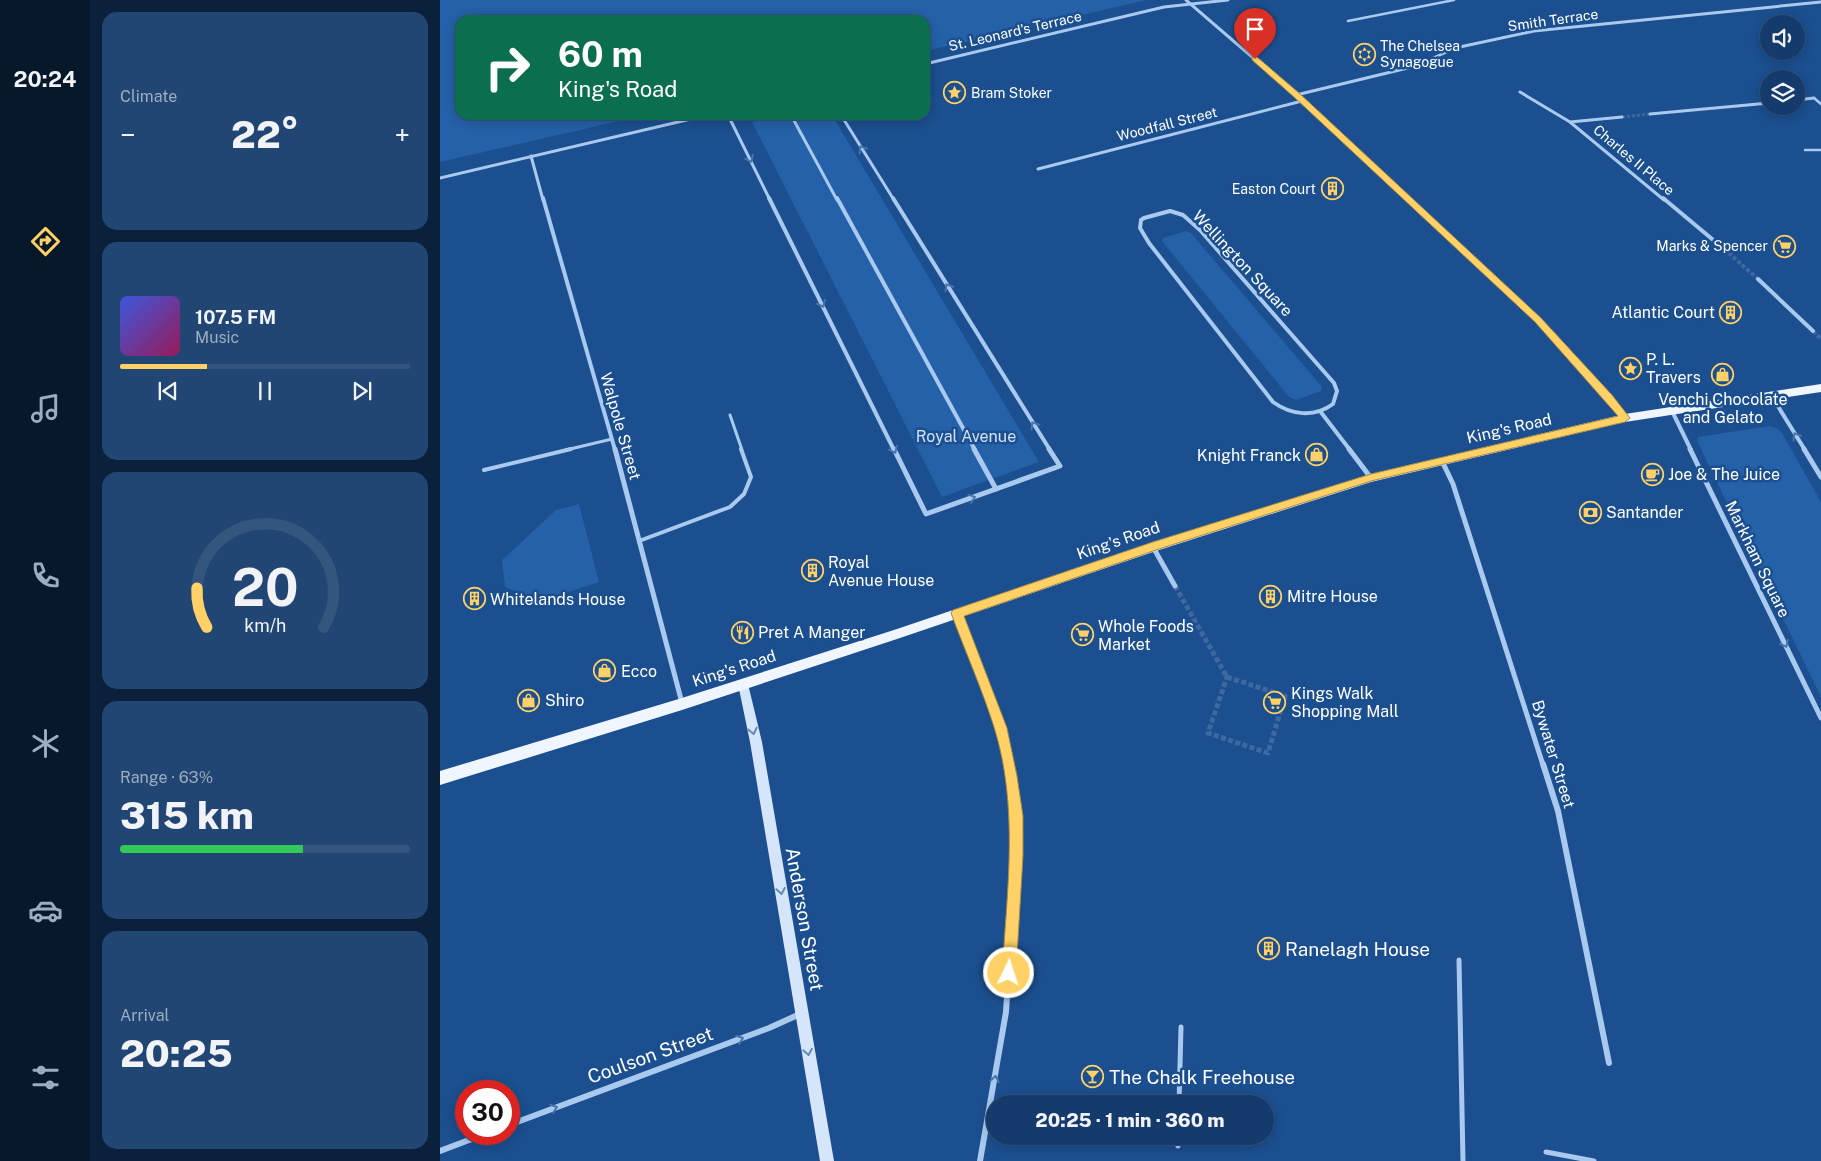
<!DOCTYPE html>
<meta charset="utf-8">
<style>
body{margin:0;font-family:"Public Sans",sans-serif;background:#214673;color:#f1f3f6;height:100vh;display:flex;flex-direction:column;font-size:19px;white-space:nowrap}
*{box-sizing:border-box;margin:0}
p{font-size:16px;color:#9dadc1}
.icon{flex:none;width:28px;height:28px;fill:none;stroke:currentColor;stroke-width:2;stroke-linecap:round;stroke-linejoin:round}
.map{position:relative;flex:1;overflow:hidden}
.panel{display:flex;flex-direction:column;gap:12px;padding:12px;background:#0b203b;width:350px}
.panel>*{flex:none}
.banner{position:absolute;left:15px;top:15px;width:475px;height:105px;border-radius:15px;box-shadow:0 2px 12px #0003,0 0 0 1px #33557e;background:#0b6e4f;color:#fff;overflow:hidden}
.fabs{position:absolute;left:1320px;top:15px;display:grid;gap:10px}
.fabs a{display:grid;place-items:center;width:45px;height:45px;border-radius:50%;background:#143b6b;box-shadow:0 2px 12px #0003,0 0 0 1px #33557e;font-size:25px}
.speed{position:absolute;left:15px;top:1080px;display:flex;gap:10px;font-size:25px;font-weight:700;text-align:center}
.speed>*{display:grid;place-content:center;width:65px;height:65px;border-radius:50%;background:#143b6b;box-shadow:0 2px 12px #0003,0 0 0 1px #33557e;line-height:1}
.speed .limit{border:8px solid #d22;background:#fff;color:#111}
.pin{position:absolute;display:grid;place-items:center;width:42px;height:42px;color:#fff;margin:-51px -21px;border-radius:50% 50% 50% 0;rotate:-45deg;box-shadow:0 0 5px #0007}
.pin .icon{rotate:45deg}
.me{position:absolute;width:55px;margin:-28px;rotate:4deg;stroke-linejoin:round;filter:drop-shadow(0 0 4px #0008)}
.turn{display:flex;align-items:center;gap:18px;height:105px;padding:0 20px;font-size:22px}
.turn .icon{width:65px;height:65px;stroke-width:2.5}
.turn b{display:block;font-size:35px;line-height:42px}
.big{font-size:38px;font-weight:800;line-height:1.1}
.panel .card{flex:1;display:flex;flex-direction:column;justify-content:center;gap:8px;min-width:0;padding:0 18px;border-radius:15px;background:#214673}
.panel .dial{align-items:center;gap:0}
.dial svg{height:130px;overflow:visible;fill:none;stroke:#33557e;stroke-width:7;stroke-linecap:round;text-anchor:middle}
.dial text{fill:#f1f3f6;stroke:none}
.song{display:flex;align-items:center;gap:15px}
.cover{width:60px;height:60px;border-radius:8px;background:linear-gradient(135deg,hsl(230 70% 55%),hsl(330 70% 35%))}
.played{height:5px;border-radius:2px;background:linear-gradient(90deg,#ffd166 30%,#33557e 30%)}
.keys{display:flex;justify-content:space-around;direction:ltr}
.heat{display:flex;justify-content:space-between;align-items:center;font-size:28px;direction:ltr}
.charge{height:8px;border-radius:4px;background:linear-gradient(90deg,#34c759 63%,#33557e 0)}
.trip{position:absolute;left:546px;top:1095px;width:288px;height:50px;border-radius:25px;background:#143b6b;box-shadow:0 2px 12px #0003,0 0 0 1px #33557e;font-weight:800;line-height:50px;text-align:center}
main{display:flex;flex:1;min-height:0}
.tab-bar{display:flex;flex-direction:column;width:90px;justify-content:space-around;align-items:center;background:#08182b;color:#9dadc1}
.tab-bar .icon{width:35px;height:35px}
.tab-bar .active{color:#ffd166}
.tab-bar b{font-size:22px;color:#f1f3f6}
.map>svg:first-child{display:block}
.green{fill:#2461a8}
.lines{fill:none;stroke-linecap:round;stroke-linejoin:round}
.street-tunnel-far2{stroke:#3d69a0;stroke-width:3;stroke-dasharray:3 2;stroke-linecap:butt}
.street-tunnel-far1{stroke:#3d69a0;stroke-width:4;stroke-dasharray:4 2;stroke-linecap:butt}
.street-tunnel{stroke:#3d69a0;stroke-width:5;stroke-dasharray:5 2.5;stroke-linecap:butt}
.lane-far3{stroke:#a9c9ee;stroke-width:2.5}
.lane-far2{stroke:#a9c9ee;stroke-width:3}
.lane-far1{stroke:#a9c9ee;stroke-width:4}
.lane{stroke:#a9c9ee;stroke-width:5}
.street-far3{stroke:#a9c9ee;stroke-width:3}
.street-far2{stroke:#a9c9ee;stroke-width:4}
.street-far1{stroke:#a9c9ee;stroke-width:5}
.street{stroke:#a9c9ee;stroke-width:6}
.secondary{fill:#d6e6fa;fill-rule:evenodd}
.primary{fill:#f0f6ff;fill-rule:evenodd}
.oneway{stroke:#4674ac}
.oneway2{stroke:#668bba}
.route{fill:#ffd166;stroke:#a68842}
.labels{text-anchor:middle;stroke-width:5;stroke-linejoin:round;paint-order:stroke}
.far-street-label{font-size:14px;fill:#fff;stroke:#1b4f8f}
.far-poi-label{font-size:14px;fill:#fff;stroke:#1b4f8f;text-anchor:start}
.street-label{font-size:16px;fill:#fff;stroke:#1b4f8f}
.poi-label{font-size:16px;fill:#fff;stroke:#1b4f8f;text-anchor:start}
.park-label{font-size:16px;fill:#cfe3fa;stroke:#1b4f8f}
.near-street-label{font-size:19px;fill:#fff;stroke:#1b4f8f}
.near-poi-label{font-size:19px;fill:#fff;stroke:#1b4f8f;text-anchor:start}
</style>
<main>
<nav class="tab-bar">
<b>20:24</b>
<svg class="icon active" aria-label="directions" viewBox="0 0 24 24"><path d="M12 3l9 9-9 9-9-9zM9 14v-3h6M13 9l2 2-2 2"/></svg>
<svg class="icon" aria-label="music" viewBox="0 0 24 24"><path d="M9 18V5l10-2v13"/><circle cx="6" cy="18" r="3"/><circle cx="16" cy="16" r="3"/></svg>
<svg class="icon" aria-label="phone" viewBox="0 0 24 24"><path d="M5 4h4l2 5-3 2q2 4 5 5l2-3 5 2v4C11 20 4 13 5 4z"/></svg>
<svg class="icon" aria-label="climate" viewBox="0 0 24 24"><path d="M12 3v18M4 7l16 10M4 17L20 7"/></svg>
<svg class="icon" aria-label="car" viewBox="0 0 24 24"><path d="M5 17H2v-5l4-1 3-4h7l3 4 3 1v5h-3M9 17h6M6 11h13"/><circle cx="7" cy="17" r="2"/><circle cx="17" cy="17" r="2"/></svg>
<svg class="icon" aria-label="filters" viewBox="0 0 24 24"><path d="M4 7h16M4 17h16"/><circle cx="9" cy="7" r="2"/><circle cx="15" cy="17" r="2"/></svg>
</nav>
<section class="panel">
<div class="card"><p>Climate</p>
<div class="heat"><a>−</a><b class="big">22°</b><a>+</a></div>
</div>
<div class="card">
<div class="song"><i class="cover"></i><div><b>107.5 FM</b><p>Music</p></div></div>
<div class="played"></div>
<div class="keys"><svg class="icon" aria-label="previous" viewBox="0 0 24 24"><path d="M18 5L8 12l10 7zM5 5v14"/></svg><svg class="icon" aria-label="pause" viewBox="0 0 24 24"><path d="M8 5v14M16 5v14"/></svg><svg class="icon" aria-label="next" viewBox="0 0 24 24"><path d="M6 5l10 7-10 7zM19 5v14"/></svg></div>
</div>
<div class="card dial"><svg viewBox="0 0 100 80">
<path d="M14 69A42 42 0 1 1 86 69"/>
<path d="M14 69A42 42 0 0 1 8 45" stroke="#ffd166"/>
<text x="50" y="56" font-size="32" font-weight="700">20</text>
<text x="50" y="72" font-size="11">km/h</text>
</svg></div>
<div class="card"><p>Range · 63%</p><b class="big">315 km</b><div class="charge"></div></div>
<div class="card"><p>Arrival</p><b class="big">20:25</b></div>
</section>
<div class="map">
<svg width="1381" height="1161" viewBox="0 0 1381 1161">
<rect width="100%" height="100%" fill="#1b4f8f"/>
<g class="green">
<polygon points="0,0 707,0 485,51 485,20 20,20 20,115 205,115 0,162"/>
<polygon points="339,115 392,115 599,462 502,497 312,122"/>
<polygon points="746,231 751,233 882,387 881,391 856,400 849,397 722,241 723,238"/>
<polygon points="1330,426 1338,429 1342,433 1381,502 1381,697 1257,441 1258,437"/>
<polygon points="139,504 159,582 101,601 65,587 62,560 116,510"/>
</g>
<g class="lines">
<polyline class="street-tunnel-far2" points="1182,117 1210,114"/>
<g class="street-tunnel-far1">
<polyline points="1284,249 1318,279"/>
<polyline points="1373,331 1381,339"/>
</g>
<g class="street-tunnel">
<polyline points="735,586 787,677"/>
<polygon points="787,677 845,696 828,753 768,733"/>
</g>
<g class="lane-far3">
<polyline points="908,21 1014,0"/>
<polyline points="1374,98 1381,104"/>
<polyline points="1365,150 1381,150"/>
</g>
<g class="lane-far2">
<polyline points="290,415 302,450"/>
<polyline points="126,450 172,439"/>
</g>
<g class="lane-far1">
<polyline points="44,470 131,449"/>
<polyline points="199,541 290,507 304,494 311,477 301,449"/>
</g>
<g class="lane">
<polyline points="1019,960 1023,1161"/>
<polyline points="739,1104 741,1027"/>
<polyline points="738,1146 739,1136"/>
<polyline points="1106,1152 1154,1161"/>
</g>
<g class="street-far3">
<polyline points="746,0 856,95 969,200"/>
<polyline points="485,64 724,7 788,0"/>
<polyline points="1080,92 1130,122"/>
<polyline points="856,95 976,66 1015,48 1094,31 1381,2"/>
<polyline points="1356,100 1374,98"/>
<polyline points="1210,114 1329,103"/>
<polyline points="288,115 330,200"/>
<polyline points="351,115 397,200"/>
<polyline points="401,115 454,200"/>
<polyline points="1182,117 1130,122 1224,200"/>
<polyline points="91,156 103,200"/>
<polyline points="598,169 862,101"/>
<polyline points="0,178 268,115"/>
</g>
<g class="street-far2">
<polyline points="103,198 175,450"/>
<polyline points="329,198 454,450"/>
<polyline points="397,198 535,450"/>
<polyline points="453,198 610,450"/>
<polyline points="967,198 1098,320 1185,418"/>
<polyline points="1223,198 1284,249"/>
<path d="M730 211 743 215 760 230 894 383 897 391 893 404C874 418 851 415 833 402L709 243 700 228 701 220 704 218Z"/>
<polyline points="1318,279 1373,331"/>
<polyline points="1331,395 1365,450"/>
<polyline points="880,411 910,450"/>
<polyline points="1232,411 1251,450"/>
</g>
<g class="street-far1">
<polyline points="175,449 242,703"/>
<polyline points="454,449 486,514 620,466 609,449"/>
<polyline points="534,449 556,489"/>
<polyline points="909,449 931,478"/>
<polyline points="1250,449 1381,718"/>
<polyline points="1364,449 1381,477"/>
<polyline points="1002,461 1013,484 1103,765"/>
<polyline points="713,547 735,586"/>
<polyline points="517,614 561,728 569,765"/>
</g>
<g class="street">
<polyline points="1103,764 1118,811 1169,1063"/>
<polyline points="69,1125 329,1028 360,1014"/>
<polyline points="0,1151 45,1134"/>
<polyline points="540,1161 566,1012 576,857 576,816 568,764"/>
</g>
<polygon class="secondary" points="303,679 307,681 308,684 322,742 394,1161 380,1161 310,742 298,684 299,681"/>
<polygon class="primary" points="1381,384 1381,392 1185,422 931,482 716,551 457,639 242,710 0,785 0,771 242,698 457,629 713,542 931,474 1185,414"/>
</g>
<defs><path id="oneway-chevron" d="M-2-3.5L2.5 0L-2 3.5" fill="none" stroke-width="1.6" stroke-linecap="round" stroke-linejoin="round" transform="scale(1.25)"/></defs>
<g class="oneway">
<use href="#oneway-chevron" transform="translate(422 149) rotate(-122)"/>
<use href="#oneway-chevron" transform="translate(310 159) rotate(64)"/>
<use href="#oneway-chevron" transform="translate(508 287) rotate(-122)"/>
<use href="#oneway-chevron" transform="translate(382 304) rotate(64)"/>
<use href="#oneway-chevron" transform="translate(594 425) rotate(-122)"/>
<use href="#oneway-chevron" transform="translate(1356 436) rotate(-121)"/>
<use href="#oneway-chevron" transform="translate(454 450) rotate(64)"/>
<use href="#oneway-chevron" transform="translate(532 498) rotate(-19)"/>
<use href="#oneway-chevron" transform="translate(1345 644) rotate(64)"/>
<use href="#oneway-chevron" transform="translate(300 1039) rotate(-20)"/>
<use href="#oneway-chevron" transform="translate(555 1079) rotate(-80)"/>
<use href="#oneway-chevron" transform="translate(114 1108) rotate(-20)"/>
</g>
<g class="oneway2">
<use href="#oneway-chevron" transform="translate(313 731) rotate(78)"/>
<use href="#oneway-chevron" transform="translate(341 891) rotate(80)"/>
<use href="#oneway-chevron" transform="translate(368 1052) rotate(80)"/>
</g>
<path class="route" d="M812 57H817L859 93 1101 318 1172 395 1190 418 1185 422 931 481 716 550 524 616 567 728 577 776 583 816V856L576 973 574 978 569 980 564 978 562 973C567 892 579 806 554 727 542 689 525 651 511 613L513 610 713 542 931 474 1178 416 1095 322 854 97 812 60Z"/>
<defs>
<symbol id="synagogue-ring" viewBox="-11 -11 22 22"><circle r="9.5" fill="#1b4f8f" stroke="#ffd166" stroke-width="1.5"/><path d="M0-6.5L5.6 3.2H-5.6ZM0 6.5L5.6-3.2H-5.6Z" fill="#ffd166"/></symbol>
<symbol id="sight-ring" viewBox="-11 -11 22 22"><circle r="9.5" fill="#1b4f8f" stroke="#ffd166" stroke-width="1.5"/><path d="M0-6L1.8-2.2L6-1.7L2.9 1.2L3.7 5.4L0 3.3L-3.7 5.4L-2.9 1.2L-6-1.7L-1.8-2.2Z" fill="#ffd166"/></symbol>
<symbol id="building-ring" viewBox="-11 -11 22 22"><circle r="9.5" fill="#1b4f8f" stroke="#ffd166" stroke-width="1.5"/><path d="M-4-6H4V6H1V3H-1V6H-4ZM-2.5-4.3h1.7v1.8h-1.7ZM.8-4.3h1.7v1.8H.8ZM-2.5-1h1.7V.8h-1.7ZM.8-1h1.7V.8H.8Z" fill="#ffd166"/></symbol>
<symbol id="supermarket-ring" viewBox="-11 -11 22 22"><circle r="9.5" fill="#1b4f8f" stroke="#ffd166" stroke-width="1.5"/><path d="M-6-5.5h2.5l.6 2H6L4.5 2H-2.5L-4.4-4H-6ZM-1.5 3.2a1.3 1.3 0 1 0 .1 0ZM3 3.2a1.3 1.3 0 1 0 .1 0Z" fill="#ffd166"/></symbol>
<symbol id="shop-ring" viewBox="-11 -11 22 22"><circle r="9.5" fill="#1b4f8f" stroke="#ffd166" stroke-width="1.5"/><path d="M-5-2.5h2.3a2.7 3.5 0 0 1 5.4 0H5L5.5 6h-11ZM-1.5-2.5h3a1.5 2.3 0 0 0-3 0Z" fill="#ffd166"/></symbol>
<symbol id="cafe-ring" viewBox="-11 -11 22 22"><circle r="9.5" fill="#1b4f8f" stroke="#ffd166" stroke-width="1.5"/><path d="M-5.5-4.5H6V0H3Q3 3.5 0 3.5H-2.5Q-5.5 3.5-5.5 0ZM3-3.2v2h1.7v-2ZM-6 4.5H4V6H-6Z" fill="#ffd166"/></symbol>
<symbol id="bank-ring" viewBox="-11 -11 22 22"><circle r="9.5" fill="#1b4f8f" stroke="#ffd166" stroke-width="1.5"/><path d="M-6-4H6V4H-6ZM0-2.3a2.3 2.3 0 1 0 0 4.6a2.3 2.3 0 1 0 0-4.6Z" fill="#ffd166"/></symbol>
<symbol id="restaurant-ring" viewBox="-11 -11 22 22"><circle r="9.5" fill="#1b4f8f" stroke="#ffd166" stroke-width="1.5"/><path d="M-5-6h1v4h1v-4h1v4h1v-4h1v5L-1.5 .5V6h-2V.5L-5-1ZM5-6V6H3V1.5H1.5Q1.5-4 5-6Z" fill="#ffd166"/></symbol>
<symbol id="bar-ring" viewBox="-11 -11 22 22"><circle r="9.5" fill="#1b4f8f" stroke="#ffd166" stroke-width="1.5"/><path d="M-6-5H6L.8 .8V4.5H3.5V6h-7V4.5H-.8V.8Z" fill="#ffd166"/></symbol>
</defs>
<g fill-rule="evenodd">
<use href="#synagogue-ring" x="912" y="42" width="25" height="25"/>
<use href="#sight-ring" x="502" y="80" width="25" height="25"/>
<use href="#building-ring" x="880" y="176" width="25" height="25"/>
<use href="#supermarket-ring" x="1332" y="234" width="25" height="25"/>
<use href="#building-ring" x="1278" y="300" width="25" height="25"/>
<use href="#sight-ring" x="1178" y="356" width="25" height="25"/>
<use href="#shop-ring" x="1270" y="362" width="25" height="25"/>
<use href="#shop-ring" x="864" y="442" width="25" height="25"/>
<use href="#cafe-ring" x="1200" y="462" width="25" height="25"/>
<use href="#bank-ring" x="1138" y="500" width="25" height="25"/>
<use href="#building-ring" x="360" y="558" width="25" height="25"/>
<use href="#building-ring" x="818" y="584" width="25" height="25"/>
<use href="#building-ring" x="22" y="586" width="25" height="25"/>
<use href="#restaurant-ring" x="290" y="620" width="25" height="25"/>
<use href="#supermarket-ring" x="630" y="622" width="25" height="25"/>
<use href="#shop-ring" x="152" y="658" width="25" height="25"/>
<use href="#shop-ring" x="76" y="688" width="25" height="25"/>
<use href="#supermarket-ring" x="822" y="690" width="25" height="25"/>
<use href="#building-ring" x="816" y="936" width="25" height="25"/>
<use href="#bar-ring" x="640" y="1064" width="25" height="25"/>
</g>
<g class="labels">
<g class="far-street-label">
<text transform="translate(1113 20) rotate(-8)" y="5">Smith Terrace</text>
<text transform="translate(575 31) rotate(-13)" y="5">St. Leonard's Terrace</text>
<text transform="translate(727 124) rotate(-14)" y="5">Woodfall Street</text>
<text transform="translate(1194 160) rotate(40)" y="5">Charles II Place</text>
</g>
<g class="far-poi-label">
<text x="940" y="51">The Chelsea<tspan x="940" dy="16">Synagogue</tspan></text>
<text x="531" y="98">Bram Stoker</text>
<text x="876" y="194" text-anchor="end">Easton Court</text>
<text x="1328" y="251" text-anchor="end">Marks &amp; Spencer</text>
</g>
<g class="street-label">
<text transform="translate(803 263) rotate(47)" y="6">Wellington Square</text>
<text transform="translate(181 426) rotate(74)" y="6">Walpole Street</text>
<text transform="translate(1069 428) rotate(-13)" y="6">King's Road</text>
<text transform="translate(678 540) rotate(-19)" y="6">King's Road</text>
<text transform="translate(1318 559) rotate(64)" y="6">Markham Square</text>
<text transform="translate(294 668) rotate(-18)" y="6">King's Road</text>
<text transform="translate(1114 754) rotate(73)" y="6">Bywater Street</text>
</g>
<g class="poi-label">
<text x="1275" y="318" text-anchor="end">Atlantic Court</text>
<text x="1206" y="365">P. L.<tspan x="1206" dy="18">Travers</tspan></text>
<text x="1283" y="405" text-anchor="middle">Venchi Chocolate<tspan x="1283" dy="18">and Gelato</tspan></text>
<text x="861" y="461" text-anchor="end">Knight Franck</text>
<text x="1228" y="480">Joe &amp; The Juice</text>
<text x="1166" y="518">Santander</text>
<text x="388" y="568">Royal<tspan x="388" dy="18">Avenue House</tspan></text>
<text x="847" y="602">Mitre House</text>
<text x="50" y="605">Whitelands House</text>
<text x="658" y="632">Whole Foods<tspan x="658" dy="18">Market</tspan></text>
<text x="318" y="638">Pret A Manger</text>
<text x="181" y="677">Ecco</text>
<text x="851" y="699">Kings Walk<tspan x="851" dy="18">Shopping Mall</tspan></text>
<text x="105" y="706">Shiro</text>
</g>
<g class="park-label">
<text x="526" y="442">Royal Avenue</text>
</g>
<g class="near-street-label">
<text transform="translate(365 919) rotate(80)" y="7">Anderson Street</text>
<text transform="translate(210 1055) rotate(-20)" y="7">Coulson Street</text>
</g>
<g class="near-poi-label">
<text x="845" y="956">Ranelagh House</text>
<text x="669" y="1084">The Chalk Freehouse</text>
</g>
</g>
</svg>
<div class="fabs">
<a><svg class="icon" aria-label="sound" viewBox="0 0 24 24"><path d="M4 9h4l5-4v14l-5-4H4zM17 9q2 3 0 6"/></svg></a>
<a><svg class="icon" aria-label="layers" viewBox="0 0 24 24"><path d="M12 4l9 5-9 5-9-5zM3 14l9 5 9-5"/></svg></a>
</div>
<div class="speed"><div class="limit">30</div></div>
<div class="pin" style="left:815px;top:59px;background:#d93025"><svg class="icon" aria-label="arrive" viewBox="0 0 24 24"><path d="M6 21V4h12l-3 4 3 4H6"/></svg></div>
<svg class="me" style="left:569px;top:973px" viewBox="-20 -20 40 40"><circle r="17" fill="#ffd166" stroke="#fff" stroke-width="3"/><path d="M0-11L8 9 0 5-8 9z" fill="#fff"/></svg>
<div class="trip">20:25 · 1 min · 360 m</div>
<div class="banner">
<div class="turn"><svg class="icon" aria-label="right" viewBox="0 0 24 24"><path d="M7 20v-9h11M14 6l5 5-5 5"/></svg><div><b>60 m</b>King's Road</div></div>
</div>
</div>
</main>
